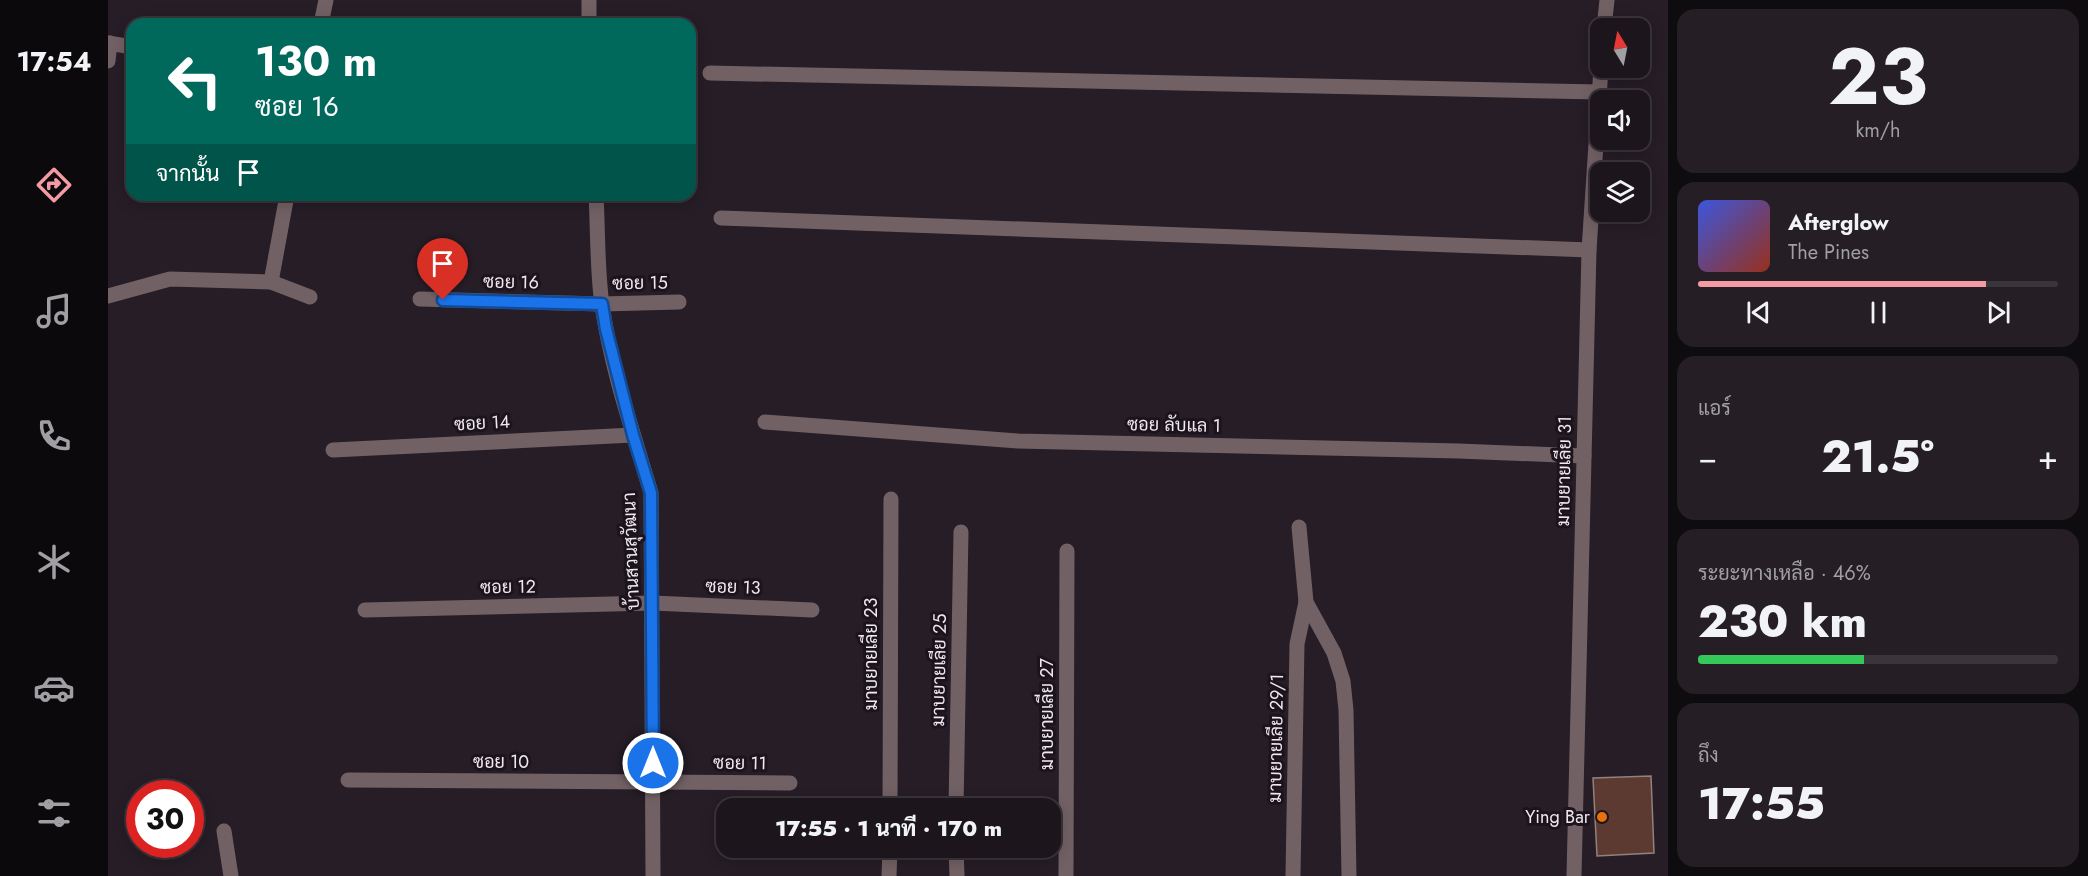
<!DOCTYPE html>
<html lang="th">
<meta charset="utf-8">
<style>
body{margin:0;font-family:Jost,Sarabun,sans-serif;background:#251f25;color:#f1f3f6;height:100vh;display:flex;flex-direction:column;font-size:22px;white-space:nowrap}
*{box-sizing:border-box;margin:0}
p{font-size:20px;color:#a09fa3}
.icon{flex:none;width:33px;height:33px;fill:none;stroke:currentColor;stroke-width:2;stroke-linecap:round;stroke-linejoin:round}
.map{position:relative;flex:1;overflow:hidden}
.sheet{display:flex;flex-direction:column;gap:9px;padding:9px;background:#0f0c0f;width:420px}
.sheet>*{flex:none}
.top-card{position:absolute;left:18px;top:18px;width:570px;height:183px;border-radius:18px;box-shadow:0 3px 15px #0003,0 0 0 2px #3a353b;background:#00695c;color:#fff;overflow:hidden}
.needle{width:39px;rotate:350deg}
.fabs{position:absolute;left:1482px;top:18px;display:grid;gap:12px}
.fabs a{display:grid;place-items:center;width:60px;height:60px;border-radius:12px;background:#1c161c;box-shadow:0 3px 15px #0003,0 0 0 2px #3a353b;font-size:30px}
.speed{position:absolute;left:18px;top:780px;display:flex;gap:12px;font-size:30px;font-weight:700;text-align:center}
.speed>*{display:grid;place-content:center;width:78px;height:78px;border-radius:50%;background:#1c161c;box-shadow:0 3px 15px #0003,0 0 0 2px #3a353b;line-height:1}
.speed .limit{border:9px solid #d22;background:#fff;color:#111}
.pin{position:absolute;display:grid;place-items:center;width:51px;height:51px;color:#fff;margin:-62px -26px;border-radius:50% 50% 50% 0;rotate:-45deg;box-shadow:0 0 6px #0007}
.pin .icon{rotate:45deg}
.me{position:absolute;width:66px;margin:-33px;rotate:0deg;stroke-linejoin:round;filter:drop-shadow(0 0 4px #0008)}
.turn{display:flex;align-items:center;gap:21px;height:126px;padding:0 30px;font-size:27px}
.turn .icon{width:78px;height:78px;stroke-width:2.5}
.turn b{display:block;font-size:42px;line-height:51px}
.then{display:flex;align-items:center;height:57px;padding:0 30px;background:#0003;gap:12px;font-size:22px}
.big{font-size:45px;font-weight:800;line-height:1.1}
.sheet .tile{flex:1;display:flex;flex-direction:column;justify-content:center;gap:9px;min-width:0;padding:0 21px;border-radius:18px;background:#251f25}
.sheet .dial{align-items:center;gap:0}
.dial b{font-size:78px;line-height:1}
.song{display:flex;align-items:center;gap:18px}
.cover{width:72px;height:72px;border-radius:9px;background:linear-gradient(135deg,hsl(230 70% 55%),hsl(10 70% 35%))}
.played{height:6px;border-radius:3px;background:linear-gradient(90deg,#f49aa5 80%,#3a353b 80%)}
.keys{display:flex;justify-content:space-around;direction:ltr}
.heat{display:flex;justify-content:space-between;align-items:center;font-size:33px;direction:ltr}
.charge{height:9px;border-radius:4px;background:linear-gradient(90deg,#34c759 46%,#3a353b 0)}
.trip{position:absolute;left:608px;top:798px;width:345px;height:60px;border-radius:18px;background:#1c161c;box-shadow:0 3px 15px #0003,0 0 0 2px #3a353b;font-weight:800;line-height:60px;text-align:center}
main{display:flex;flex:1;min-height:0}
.tab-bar{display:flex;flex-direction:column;width:108px;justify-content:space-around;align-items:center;background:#0b090b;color:#a09fa3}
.tab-bar .icon{width:42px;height:42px}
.tab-bar .selected{color:#f49aa5}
.tab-bar b{font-size:27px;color:#f1f3f6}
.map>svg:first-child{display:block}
.building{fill:#5c3a31;stroke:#92817d;stroke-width:1.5}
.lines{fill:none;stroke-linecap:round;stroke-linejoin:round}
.lane{stroke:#726164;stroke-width:15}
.street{stroke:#726164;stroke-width:15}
.route-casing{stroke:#114b97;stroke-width:15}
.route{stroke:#1a73e8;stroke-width:10}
.food-dot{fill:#e8710a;stroke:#1c141c;stroke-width:2}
.labels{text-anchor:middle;stroke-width:6;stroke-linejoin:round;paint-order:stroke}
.street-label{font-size:18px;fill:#efe8ef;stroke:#1c141c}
.poi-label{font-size:18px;fill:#efe8ef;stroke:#1c141c;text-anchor:end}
</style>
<main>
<nav class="tab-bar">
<b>17:54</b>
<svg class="icon selected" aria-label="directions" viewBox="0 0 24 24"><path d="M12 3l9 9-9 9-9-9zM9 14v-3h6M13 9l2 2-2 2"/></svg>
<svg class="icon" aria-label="music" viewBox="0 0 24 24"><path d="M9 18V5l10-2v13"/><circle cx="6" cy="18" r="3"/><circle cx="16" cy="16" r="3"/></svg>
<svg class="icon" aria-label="phone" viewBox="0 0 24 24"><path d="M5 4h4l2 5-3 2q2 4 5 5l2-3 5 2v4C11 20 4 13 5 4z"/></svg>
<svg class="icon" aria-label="climate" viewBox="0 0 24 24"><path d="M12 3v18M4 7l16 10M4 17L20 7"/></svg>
<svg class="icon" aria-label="car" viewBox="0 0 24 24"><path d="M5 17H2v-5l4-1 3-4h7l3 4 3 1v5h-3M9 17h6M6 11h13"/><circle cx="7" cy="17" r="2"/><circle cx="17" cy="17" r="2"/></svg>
<svg class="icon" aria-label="filters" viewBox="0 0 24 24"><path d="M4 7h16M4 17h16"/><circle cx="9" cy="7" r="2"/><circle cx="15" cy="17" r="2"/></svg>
</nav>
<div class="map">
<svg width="1560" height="876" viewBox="0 0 1560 876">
<rect width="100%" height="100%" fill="#261d26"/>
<polygon class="building" points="1543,776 1546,853 1489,856 1485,778"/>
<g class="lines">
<polyline class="lane" points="116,831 123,876"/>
<g class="street">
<polyline points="213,24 218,0"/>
<polyline points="481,24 481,0"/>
<polyline points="1496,28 1499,0"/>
<polyline points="0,43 24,47"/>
<polyline points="0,61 2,43"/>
<polyline points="602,73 1491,92"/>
<path d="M488 195C490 231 489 269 494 305 503 368 525 432 543 493L545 876"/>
<polyline points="613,218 1481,250"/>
<polyline points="163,282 179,195"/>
<polyline points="0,296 62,279 163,282 202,297"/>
<polyline points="312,299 494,304 571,302"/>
<polyline points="657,422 910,441 1351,451 1476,456"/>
<polyline points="225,450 525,435"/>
<polyline points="1191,527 1198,602 1226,653 1235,681 1238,710 1241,876"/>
<polyline points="257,610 545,603 704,610"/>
<polyline points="240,780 682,783"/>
<polyline points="782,808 783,499"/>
<polyline points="848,808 853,532"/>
<polyline points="848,848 849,876"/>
<polyline points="781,876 782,848"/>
<polyline points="958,876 959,551"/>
<polyline points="1185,876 1189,644 1198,602"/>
<polyline points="1466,876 1481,250 1493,68"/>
</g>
</g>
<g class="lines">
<defs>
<polyline id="route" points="335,300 494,304 498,329 525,435 543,493 545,763"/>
</defs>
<use href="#route" class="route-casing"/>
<use href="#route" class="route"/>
</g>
<circle class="food-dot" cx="1494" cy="817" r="6"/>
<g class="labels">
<g class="street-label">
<text transform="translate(403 282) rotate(1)" y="6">ซอย 16</text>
<text transform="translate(532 283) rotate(-1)" y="6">ซอย 15</text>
<text transform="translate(374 423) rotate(-3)" y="6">ซอย 14</text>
<text transform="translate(1066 425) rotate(1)" y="6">ซอย ลับแล 1</text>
<text transform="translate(1456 471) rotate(-89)" y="6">มาบยายเลีย 31</text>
<text transform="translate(523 551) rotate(-92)" y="6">บ้านสวนสุวัฒนา</text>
<text transform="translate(400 587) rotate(-1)" y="6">ซอย 12</text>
<text transform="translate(625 587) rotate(2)" y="6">ซอย 13</text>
<text transform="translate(763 654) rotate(-90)" y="6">มาบยายเลีย 23</text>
<text transform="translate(831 670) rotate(-89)" y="6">มาบยายเลีย 25</text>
<text transform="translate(939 714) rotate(-90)" y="6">มาบยายเลีย 27</text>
<text transform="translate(1168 738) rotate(-89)" y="6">มาบยายเลีย 29/1</text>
<text x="393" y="768">ซอย 10</text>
<text transform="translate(632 763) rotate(1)" y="6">ซอย 11</text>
</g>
<g class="poi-label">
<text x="1482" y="823">Ying Bar</text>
</g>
</g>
</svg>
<div class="fabs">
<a><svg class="needle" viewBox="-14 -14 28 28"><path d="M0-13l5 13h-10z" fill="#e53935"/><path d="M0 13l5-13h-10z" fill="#a09fa3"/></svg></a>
<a><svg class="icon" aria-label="sound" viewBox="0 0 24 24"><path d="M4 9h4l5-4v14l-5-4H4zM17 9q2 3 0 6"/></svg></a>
<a><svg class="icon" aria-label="layers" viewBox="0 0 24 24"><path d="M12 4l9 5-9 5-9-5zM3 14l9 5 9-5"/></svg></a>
</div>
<div class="speed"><div class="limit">30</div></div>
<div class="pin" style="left:335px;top:300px;background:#d93025"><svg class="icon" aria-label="arrive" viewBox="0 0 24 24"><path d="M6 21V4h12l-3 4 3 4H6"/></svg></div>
<svg class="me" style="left:545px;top:763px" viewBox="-20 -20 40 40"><circle r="17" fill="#1a73e8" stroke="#fff" stroke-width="3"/><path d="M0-11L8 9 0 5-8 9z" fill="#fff"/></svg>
<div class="trip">17:55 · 1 นาที · 170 m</div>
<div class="top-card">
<div class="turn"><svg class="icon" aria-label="left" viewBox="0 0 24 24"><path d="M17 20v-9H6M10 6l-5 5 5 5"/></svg><div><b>130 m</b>ซอย 16</div></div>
<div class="then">จากนั้น<svg class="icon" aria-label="arrive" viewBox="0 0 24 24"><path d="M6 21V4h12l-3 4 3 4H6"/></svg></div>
</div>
</div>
<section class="sheet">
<div class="tile dial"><b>23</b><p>km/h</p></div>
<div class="tile">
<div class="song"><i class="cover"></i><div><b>Afterglow</b><p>The Pines</p></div></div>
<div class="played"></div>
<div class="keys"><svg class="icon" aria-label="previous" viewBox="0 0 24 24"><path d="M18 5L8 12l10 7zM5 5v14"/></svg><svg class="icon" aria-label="pause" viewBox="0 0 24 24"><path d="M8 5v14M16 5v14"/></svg><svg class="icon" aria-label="next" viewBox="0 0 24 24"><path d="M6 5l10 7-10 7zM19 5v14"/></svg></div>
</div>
<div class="tile"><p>แอร์</p>
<div class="heat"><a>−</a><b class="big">21.5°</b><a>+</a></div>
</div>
<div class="tile"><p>ระยะทางเหลือ · 46%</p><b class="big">230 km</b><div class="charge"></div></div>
<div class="tile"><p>ถึง</p><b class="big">17:55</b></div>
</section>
</main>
